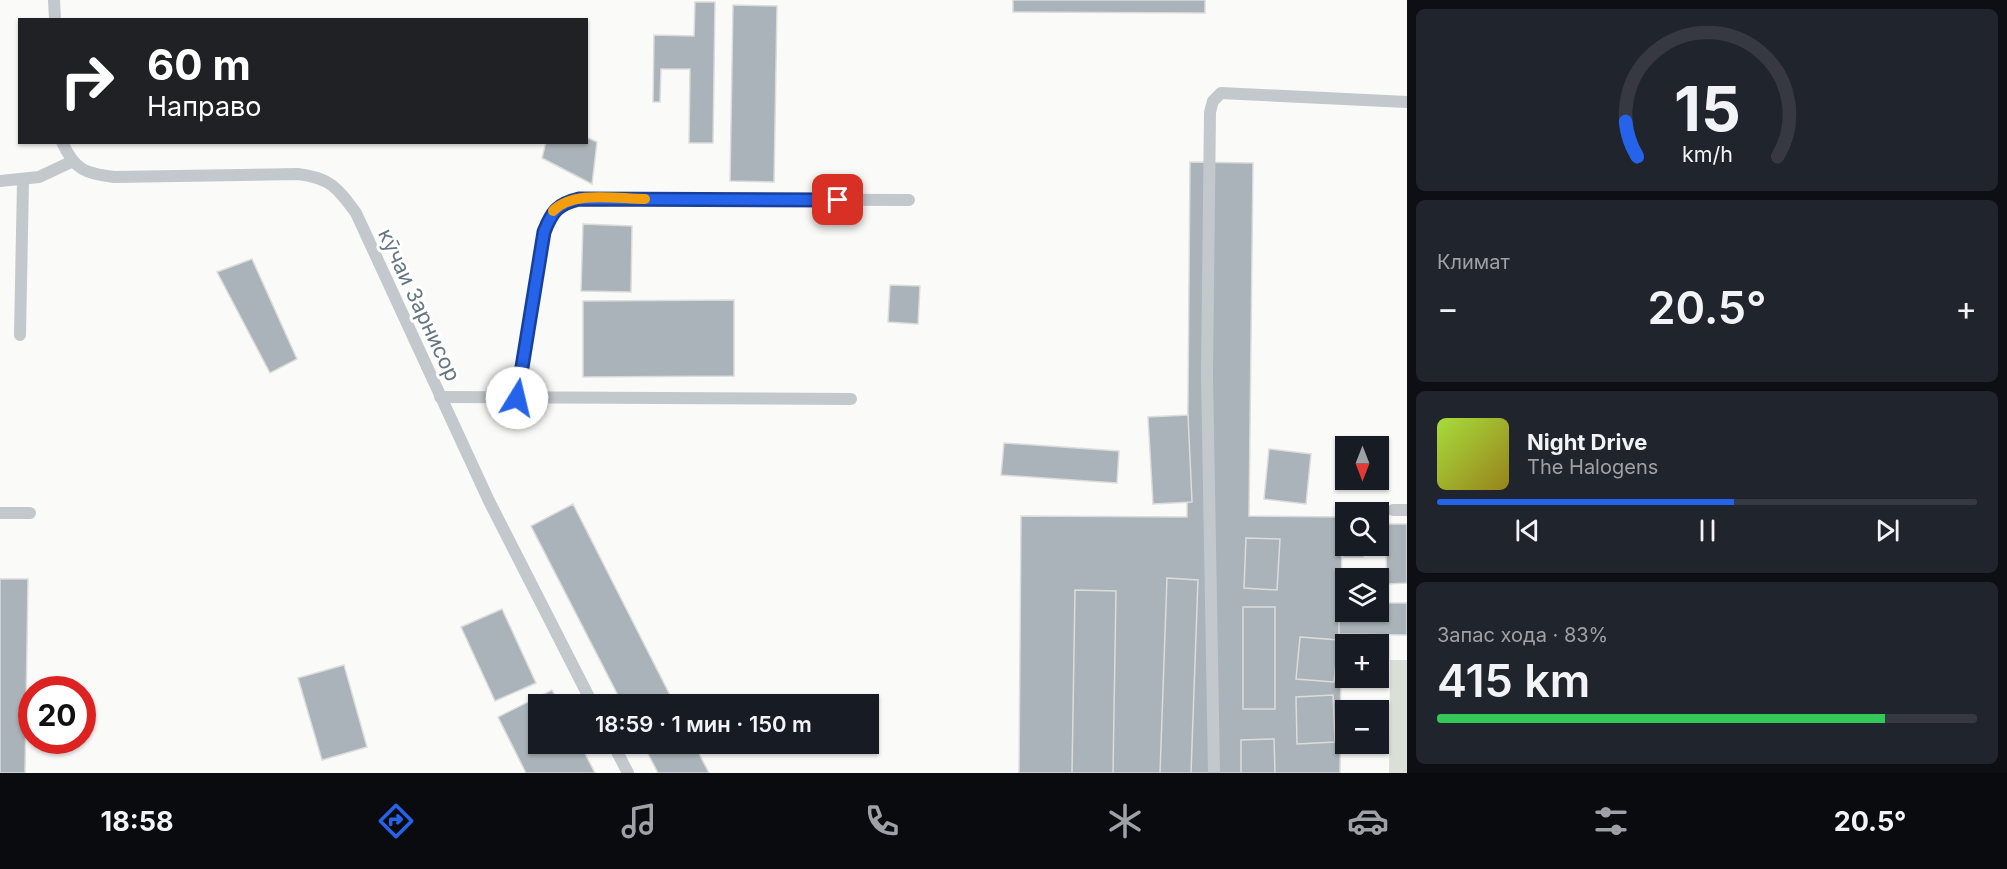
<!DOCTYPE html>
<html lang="ru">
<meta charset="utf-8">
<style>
body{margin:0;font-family:Inter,sans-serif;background:#20242c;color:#f1f3f6;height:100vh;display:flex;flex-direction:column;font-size:22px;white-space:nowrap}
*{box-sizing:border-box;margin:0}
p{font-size:20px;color:#9ea1a6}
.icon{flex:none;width:33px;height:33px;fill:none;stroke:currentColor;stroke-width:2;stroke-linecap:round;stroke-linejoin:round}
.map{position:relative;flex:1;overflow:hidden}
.details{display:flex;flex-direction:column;gap:9px;padding:9px;background:#0d0f14;width:600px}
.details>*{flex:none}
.top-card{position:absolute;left:18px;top:18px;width:570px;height:126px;border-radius:0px;box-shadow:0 2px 4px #0004;background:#202124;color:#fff;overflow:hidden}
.needle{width:39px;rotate:180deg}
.buttons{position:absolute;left:1335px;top:436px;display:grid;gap:12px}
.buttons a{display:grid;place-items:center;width:54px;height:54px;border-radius:0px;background:#171b24;box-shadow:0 2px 4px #0004;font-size:30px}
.speed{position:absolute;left:18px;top:676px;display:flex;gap:12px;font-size:30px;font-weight:700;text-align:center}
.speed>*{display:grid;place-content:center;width:78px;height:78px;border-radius:50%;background:#171b24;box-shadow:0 2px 4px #0004;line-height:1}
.speed .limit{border:9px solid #d22;background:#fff;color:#111}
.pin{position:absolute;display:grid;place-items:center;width:51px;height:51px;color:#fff;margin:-26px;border-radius:12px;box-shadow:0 3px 9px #0006}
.me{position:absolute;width:66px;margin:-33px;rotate:9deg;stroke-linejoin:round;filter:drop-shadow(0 0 4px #0008)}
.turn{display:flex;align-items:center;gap:21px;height:126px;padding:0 30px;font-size:27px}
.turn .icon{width:78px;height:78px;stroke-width:2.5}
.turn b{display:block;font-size:42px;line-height:51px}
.big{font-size:45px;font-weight:600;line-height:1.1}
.details .tile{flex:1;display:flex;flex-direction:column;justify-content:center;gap:9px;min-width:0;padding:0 21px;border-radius:9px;background:#20242c}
.details .dial{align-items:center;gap:0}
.dial svg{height:156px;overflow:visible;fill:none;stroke:#363941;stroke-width:7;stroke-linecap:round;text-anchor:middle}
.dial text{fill:#f1f3f6;stroke:none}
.song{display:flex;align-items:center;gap:18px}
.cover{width:72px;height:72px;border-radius:9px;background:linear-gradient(135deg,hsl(80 70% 55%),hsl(50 70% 35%))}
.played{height:6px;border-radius:3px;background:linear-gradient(90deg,#2563eb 55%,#363941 55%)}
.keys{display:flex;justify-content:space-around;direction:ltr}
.heat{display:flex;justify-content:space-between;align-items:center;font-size:33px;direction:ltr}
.charge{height:9px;border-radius:4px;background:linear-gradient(90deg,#34c759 83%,#363941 0)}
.trip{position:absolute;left:528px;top:694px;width:351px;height:60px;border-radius:0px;background:#171b24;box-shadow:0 2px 4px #0004;font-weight:600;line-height:60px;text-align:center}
.tab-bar{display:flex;height:96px;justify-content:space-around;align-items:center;background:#090b0e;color:#9ea1a6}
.tab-bar .icon{width:42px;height:42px}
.tab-bar .current{color:#2563eb}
.tab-bar b{font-size:27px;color:#f1f3f6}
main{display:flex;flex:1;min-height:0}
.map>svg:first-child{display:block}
.green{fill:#dadfd7}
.building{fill:#aab3b9;stroke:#dcdcda;stroke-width:1.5}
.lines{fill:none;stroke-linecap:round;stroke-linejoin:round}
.service{stroke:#c3c8cc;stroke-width:12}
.route-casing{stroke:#184099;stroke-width:15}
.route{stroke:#2563eb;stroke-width:10}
.slow{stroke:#f59e0b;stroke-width:10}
.labels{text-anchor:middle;stroke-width:6;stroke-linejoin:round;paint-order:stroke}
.street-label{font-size:21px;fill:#657683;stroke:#fff}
</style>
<main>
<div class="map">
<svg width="1407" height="773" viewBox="0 0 1407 773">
<rect width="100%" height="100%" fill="#fafaf8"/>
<polygon class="green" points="1390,660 1407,660 1407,773 1389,773"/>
<g class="building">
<polygon points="1013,0 1205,0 1205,13 1013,12"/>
<polygon points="695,2 715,2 713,143 689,143 690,69 661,69 660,102 653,102 654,35 694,36"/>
<polygon points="733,5 777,6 774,182 730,181"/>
<polygon points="586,137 597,142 592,184 542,158 546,142 586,142"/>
<polygon points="1190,162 1253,163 1249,516 1342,517 1340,773 1019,773 1021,516 1187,517"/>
<polygon points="583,224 632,226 631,292 581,291"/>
<polygon points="252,259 297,359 270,373 217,272"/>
<polygon points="890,285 920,286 918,324 888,322"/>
<polygon points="734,300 734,376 583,377 583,301"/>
<polygon points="1188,415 1192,502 1153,504 1148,417"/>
<polygon points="1004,443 1119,451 1117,483 1001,475"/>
<polygon points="1269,449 1311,454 1306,504 1264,499"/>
<polygon points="573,504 675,705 623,705 531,526"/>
<polygon points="1385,524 1407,524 1407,583 1387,584"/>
<polygon points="1344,525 1346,546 1363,546 1363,557 1344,557"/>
<polygon points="1246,538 1280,539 1277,590 1244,588"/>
<polygon points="1167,578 1198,580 1191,773 1160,773"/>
<polygon points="0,579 28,579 25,773 0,773"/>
<polygon points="1075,590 1116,591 1113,773 1072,773"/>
<polygon points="1339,602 1346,602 1346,612 1378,612 1378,603 1407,603 1407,635 1339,634"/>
<rect x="1243" y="607" width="32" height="102"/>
<polygon points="502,609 536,683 495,701 461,627"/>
<polygon points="1300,637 1338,640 1334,682 1296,679"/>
<polygon points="344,665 367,747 322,760 298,678"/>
<polygon points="552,690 560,705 538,705 538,744 580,744 595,773 526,773 498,717"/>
<polygon points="1333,695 1335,742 1297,744 1296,697"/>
<polygon points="1274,739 1275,773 1241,773 1241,740"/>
<polygon points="643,744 694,744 709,773 658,773"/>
</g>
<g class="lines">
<g class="service">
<polyline points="54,0 55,20"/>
<path d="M62 142C75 170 84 173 114 177L298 174C330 178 337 187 356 213L489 501 593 705"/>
<polyline points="0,181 39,177 71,162"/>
<polyline points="20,335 23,181"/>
<polyline points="440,397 851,399"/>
<path d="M517 398 544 232C552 211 558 204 579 199L909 200"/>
<polyline points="1393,510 1407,510"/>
<polyline points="0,513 30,513"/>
<polyline points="613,744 628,773"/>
<polyline points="1214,773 1207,374 1210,112 1213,101 1221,93 1407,102"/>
</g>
</g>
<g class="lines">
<defs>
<path id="route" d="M517 398 544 232C552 211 558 204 579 199L838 200"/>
</defs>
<use href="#route" class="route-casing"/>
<use href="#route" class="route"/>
<path class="slow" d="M553 211C573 190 617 199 645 199"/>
</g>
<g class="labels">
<g class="street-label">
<text transform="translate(419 305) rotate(65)" y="7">кӯчаи Зарнисор</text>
</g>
</g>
</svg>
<div class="buttons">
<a><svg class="needle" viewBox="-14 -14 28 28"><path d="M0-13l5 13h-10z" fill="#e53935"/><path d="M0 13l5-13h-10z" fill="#9ea1a6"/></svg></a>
<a><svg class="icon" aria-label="search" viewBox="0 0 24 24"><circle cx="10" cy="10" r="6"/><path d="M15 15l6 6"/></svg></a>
<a><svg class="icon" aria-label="layers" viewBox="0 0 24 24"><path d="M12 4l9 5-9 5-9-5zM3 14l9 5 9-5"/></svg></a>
<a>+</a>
<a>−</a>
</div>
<div class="speed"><div class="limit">20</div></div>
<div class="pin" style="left:838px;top:200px;background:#d93025"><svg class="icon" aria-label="arrive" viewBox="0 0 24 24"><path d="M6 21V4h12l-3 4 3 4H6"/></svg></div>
<svg class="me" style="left:517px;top:398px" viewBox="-20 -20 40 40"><circle r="19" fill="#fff"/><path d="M0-13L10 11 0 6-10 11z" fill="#2563eb"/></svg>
<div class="trip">18:59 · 1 мин · 150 m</div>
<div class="top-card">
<div class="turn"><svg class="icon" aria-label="right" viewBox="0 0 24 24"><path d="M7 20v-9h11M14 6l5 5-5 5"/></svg><div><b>60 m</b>Направо</div></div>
</div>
</div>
<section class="details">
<div class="tile dial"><svg viewBox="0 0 100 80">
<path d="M14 69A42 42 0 1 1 86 69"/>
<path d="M14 69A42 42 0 0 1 8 51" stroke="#2563eb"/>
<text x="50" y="56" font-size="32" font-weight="700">15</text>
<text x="50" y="72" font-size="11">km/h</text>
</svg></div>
<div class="tile"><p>Климат</p>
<div class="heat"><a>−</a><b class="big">20.5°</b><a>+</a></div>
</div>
<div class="tile">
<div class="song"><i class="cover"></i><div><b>Night Drive</b><p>The Halogens</p></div></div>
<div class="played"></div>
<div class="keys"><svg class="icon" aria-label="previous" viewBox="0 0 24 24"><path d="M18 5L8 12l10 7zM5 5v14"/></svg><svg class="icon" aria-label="pause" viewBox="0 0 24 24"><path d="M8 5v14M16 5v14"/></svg><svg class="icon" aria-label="next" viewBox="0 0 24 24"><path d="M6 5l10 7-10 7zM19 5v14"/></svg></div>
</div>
<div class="tile"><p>Запас хода · 83%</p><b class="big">415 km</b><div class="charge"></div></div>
</section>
</main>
<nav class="tab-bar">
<b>18:58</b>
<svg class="icon current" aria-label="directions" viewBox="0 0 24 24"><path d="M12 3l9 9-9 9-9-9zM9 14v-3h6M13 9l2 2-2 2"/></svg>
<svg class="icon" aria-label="music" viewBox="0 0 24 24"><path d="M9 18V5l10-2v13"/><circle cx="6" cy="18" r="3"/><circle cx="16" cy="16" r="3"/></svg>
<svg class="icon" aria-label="phone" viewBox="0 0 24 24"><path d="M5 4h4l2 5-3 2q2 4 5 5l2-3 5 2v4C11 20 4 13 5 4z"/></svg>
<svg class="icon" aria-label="climate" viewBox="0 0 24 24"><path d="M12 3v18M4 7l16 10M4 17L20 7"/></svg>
<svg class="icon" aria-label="car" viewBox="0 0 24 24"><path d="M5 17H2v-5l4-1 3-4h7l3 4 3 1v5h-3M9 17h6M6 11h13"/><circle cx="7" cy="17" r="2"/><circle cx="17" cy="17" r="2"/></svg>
<svg class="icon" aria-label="filters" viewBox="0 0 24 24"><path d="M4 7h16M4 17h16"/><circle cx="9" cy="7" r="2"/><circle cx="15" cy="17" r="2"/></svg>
<b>20.5°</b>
</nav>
